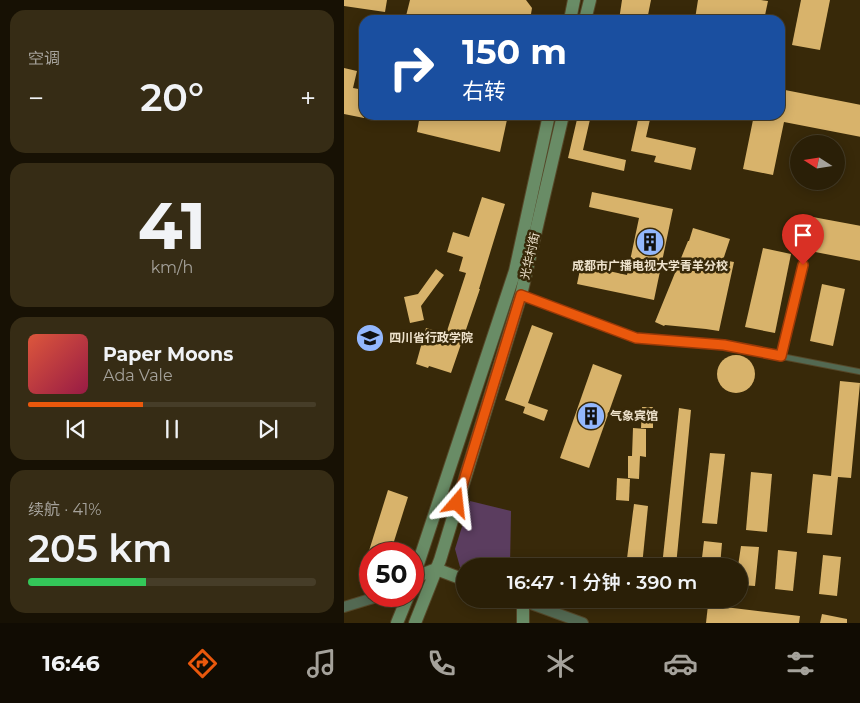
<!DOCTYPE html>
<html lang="zh">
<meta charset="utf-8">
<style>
body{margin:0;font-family:Montserrat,"Noto Sans SC",sans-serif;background:#362c15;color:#f1f3f6;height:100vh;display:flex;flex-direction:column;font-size:19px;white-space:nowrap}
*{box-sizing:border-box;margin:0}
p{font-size:16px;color:#a5a29b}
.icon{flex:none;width:28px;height:28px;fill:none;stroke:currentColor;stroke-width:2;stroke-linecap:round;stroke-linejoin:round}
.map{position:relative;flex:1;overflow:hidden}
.side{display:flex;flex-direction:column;gap:10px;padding:10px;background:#171104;width:344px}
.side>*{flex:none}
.guide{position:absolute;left:15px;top:15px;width:426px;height:105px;border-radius:15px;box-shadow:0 2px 12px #0003,0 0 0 1px #463d28;background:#1a4fa0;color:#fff;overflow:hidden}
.needle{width:32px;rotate:282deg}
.controls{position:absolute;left:446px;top:135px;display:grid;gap:10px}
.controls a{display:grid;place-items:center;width:55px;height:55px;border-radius:50%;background:#2a1f07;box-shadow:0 2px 12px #0003,0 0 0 1px #463d28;font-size:25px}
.speed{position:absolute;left:15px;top:542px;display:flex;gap:10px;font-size:25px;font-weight:700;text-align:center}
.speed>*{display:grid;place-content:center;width:65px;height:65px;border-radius:50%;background:#2a1f07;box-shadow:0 2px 12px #0003,0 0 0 1px #463d28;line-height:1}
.speed .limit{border:8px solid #d22;background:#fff;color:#111}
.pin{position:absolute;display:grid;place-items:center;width:42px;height:42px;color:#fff;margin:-51px -21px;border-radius:50% 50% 50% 0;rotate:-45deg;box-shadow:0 0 5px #0007}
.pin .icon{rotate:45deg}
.me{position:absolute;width:55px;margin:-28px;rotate:17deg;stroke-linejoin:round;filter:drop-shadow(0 0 4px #0008)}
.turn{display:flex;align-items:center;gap:18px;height:105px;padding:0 20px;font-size:22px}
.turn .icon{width:65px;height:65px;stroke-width:2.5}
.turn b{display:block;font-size:35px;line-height:42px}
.big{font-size:38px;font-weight:600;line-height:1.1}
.side .card{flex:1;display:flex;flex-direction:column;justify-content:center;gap:8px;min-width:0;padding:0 18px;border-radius:15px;background:#362c15}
.side .dial{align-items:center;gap:0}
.dial b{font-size:65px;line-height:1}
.song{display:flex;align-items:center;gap:15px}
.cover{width:60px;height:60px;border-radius:8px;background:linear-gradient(135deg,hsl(10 70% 55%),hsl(340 70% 35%))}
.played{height:5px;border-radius:2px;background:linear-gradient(90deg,#ea580c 40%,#463d28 40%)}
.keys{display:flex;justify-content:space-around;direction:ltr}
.heat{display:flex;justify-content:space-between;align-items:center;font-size:28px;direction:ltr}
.charge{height:8px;border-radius:4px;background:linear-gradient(90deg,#34c759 41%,#463d28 0)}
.trip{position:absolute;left:112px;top:558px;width:292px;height:50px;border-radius:25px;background:#2a1f07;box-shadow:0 2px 12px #0003,0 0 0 1px #463d28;font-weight:600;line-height:50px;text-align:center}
.tab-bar{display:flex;height:80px;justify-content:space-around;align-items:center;background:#110c03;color:#a5a29b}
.tab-bar .icon{width:35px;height:35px}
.tab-bar .on{color:#ea580c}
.tab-bar b{font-size:22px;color:#f1f3f6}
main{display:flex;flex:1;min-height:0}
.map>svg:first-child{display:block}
.green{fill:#5b3d5f}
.building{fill:#d8b36b}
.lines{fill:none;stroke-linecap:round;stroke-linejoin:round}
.lane-casing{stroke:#554728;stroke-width:7}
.street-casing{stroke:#554728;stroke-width:12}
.secondary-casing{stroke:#554728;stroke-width:14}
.lane{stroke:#536952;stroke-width:5}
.street{stroke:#536952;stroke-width:10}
.secondary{stroke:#698c66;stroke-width:12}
.route-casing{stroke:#983908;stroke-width:12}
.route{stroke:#ea580c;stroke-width:9}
.labels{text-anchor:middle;stroke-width:5;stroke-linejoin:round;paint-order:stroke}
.street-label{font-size:12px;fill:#efe3cd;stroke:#382909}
.poi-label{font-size:12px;font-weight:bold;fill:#efe3cd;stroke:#382909;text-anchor:start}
</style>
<main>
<section class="side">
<div class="card"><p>空调</p>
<div class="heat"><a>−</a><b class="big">20°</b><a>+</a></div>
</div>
<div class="card dial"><b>41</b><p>km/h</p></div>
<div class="card">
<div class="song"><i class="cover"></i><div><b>Paper Moons</b><p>Ada Vale</p></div></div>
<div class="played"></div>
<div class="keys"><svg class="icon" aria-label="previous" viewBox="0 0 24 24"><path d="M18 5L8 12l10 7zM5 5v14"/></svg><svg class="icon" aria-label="pause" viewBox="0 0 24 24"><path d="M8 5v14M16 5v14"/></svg><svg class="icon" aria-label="next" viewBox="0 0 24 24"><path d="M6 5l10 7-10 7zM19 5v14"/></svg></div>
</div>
<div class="card"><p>续航 · 41%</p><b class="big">205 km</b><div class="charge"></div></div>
</section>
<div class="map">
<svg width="517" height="623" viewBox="0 0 517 623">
<rect width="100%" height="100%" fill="#382909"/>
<polygon class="green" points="126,501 167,511 166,566 121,566 121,569 116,567 111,549"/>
<g class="building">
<polygon points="0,0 43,0 41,12 0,6"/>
<polygon points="66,0 182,0 188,8 186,20 61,20"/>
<polygon points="278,0 307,0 303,20 275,20"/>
<polygon points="354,0 417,0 424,1 420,20 355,20 351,19"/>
<polygon points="457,0 486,0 476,50 448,45"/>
<polygon points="0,68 13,71 9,88 20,90 20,118 0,114"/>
<polygon points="436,89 517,105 517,137 440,122 429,175 399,169 410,115 436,115"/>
<polygon points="76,115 164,115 156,152 73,132"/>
<polygon points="234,115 247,115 239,150 282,160 280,171 224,158"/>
<polygon points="295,115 307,115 302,137 352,148 347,170 310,162 312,156 287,151"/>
<polygon points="248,192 329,209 310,300 233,284 237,265 283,275 295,218 245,207"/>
<polygon points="138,197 161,204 135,289 136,289 107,373 85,366 84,368 72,364 82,328 102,334 122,273 115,271 119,257 103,252 109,232 125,237"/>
<polygon points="458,215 517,226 517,261 451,248"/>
<polygon points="349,228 386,239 379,260 390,262 375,331 362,329 321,325 320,326 311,322 344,241 345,241"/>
<polygon points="419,248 447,254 431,333 401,327"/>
<polygon points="92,269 100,275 77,306 80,320 66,323 60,297 74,294"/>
<polygon points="478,284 501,289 489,346 466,341"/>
<polygon points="188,325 209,333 184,403 204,410 200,421 179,413 181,407 161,400"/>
<circle cx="392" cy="374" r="19"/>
<polygon points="249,364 278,375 245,468 216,458"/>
<polygon points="496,381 516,383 507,478 494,477 488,535 463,533 469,474 487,476"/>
<polygon points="298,407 309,407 309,428 297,428"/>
<polygon points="335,408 347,410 332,566 318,566"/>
<polygon points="289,428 302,429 302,457 296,456 295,479 284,478 284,456 288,456"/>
<polygon points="366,453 381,454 373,524 358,523"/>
<polygon points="407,472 428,474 423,532 402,530"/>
<polygon points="273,478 286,479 285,501 272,500"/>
<polygon points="44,490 64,497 46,554 24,554"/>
<polygon points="290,504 304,506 298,566 282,566"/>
<polygon points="360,541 378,543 376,566 357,566"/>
<polygon points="397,546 415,547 411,586 396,585 396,566 394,566"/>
<polygon points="434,550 453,552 449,591 431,589"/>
<polygon points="479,555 497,557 493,596 475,594"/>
<polygon points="364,605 456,616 455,623 362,623"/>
<polygon points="478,614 503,619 503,623 476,623"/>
</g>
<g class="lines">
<defs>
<g id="lane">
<polyline points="177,295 292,338 379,345 517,372"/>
<polyline points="437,356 459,265"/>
</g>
<g id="street">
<polyline points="179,601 239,623"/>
<polyline points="0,607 36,596"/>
</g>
<g id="secondary">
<polyline points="226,20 230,0"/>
<polyline points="241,20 246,0"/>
<polyline points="69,578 92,569 121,580"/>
<polyline points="69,579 171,271 205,115"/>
<polyline points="172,599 179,601 179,623"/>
<polyline points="53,623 64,596"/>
<polyline points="71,623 96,560 177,295 219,115"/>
</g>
</defs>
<use href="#lane" class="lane-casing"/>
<use href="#street" class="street-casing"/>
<use href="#secondary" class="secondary-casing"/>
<use href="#lane" class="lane"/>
<use href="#street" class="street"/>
<use href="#secondary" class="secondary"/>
</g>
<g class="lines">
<defs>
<polyline id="route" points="113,503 177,295 292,338 380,345 437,356 459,265"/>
</defs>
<use href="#route" class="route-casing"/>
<use href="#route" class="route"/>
</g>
<defs>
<symbol id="building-disc" viewBox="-11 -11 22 22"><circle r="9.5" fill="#93b7fd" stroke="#382909"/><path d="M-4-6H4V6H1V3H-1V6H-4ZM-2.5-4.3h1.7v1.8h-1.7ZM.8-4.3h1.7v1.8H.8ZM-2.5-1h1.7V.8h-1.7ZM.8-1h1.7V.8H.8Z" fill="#111"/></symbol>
<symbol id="university-disc" viewBox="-11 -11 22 22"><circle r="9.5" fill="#93b7fd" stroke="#382909"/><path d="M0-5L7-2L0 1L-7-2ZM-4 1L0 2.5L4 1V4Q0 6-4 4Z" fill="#111"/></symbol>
</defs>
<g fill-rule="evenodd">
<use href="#building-disc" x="290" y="226" width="32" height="32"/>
<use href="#university-disc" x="10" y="322" width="32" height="32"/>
<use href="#building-disc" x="231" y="400" width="32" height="32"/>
</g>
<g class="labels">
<g class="street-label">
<text transform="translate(186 256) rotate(-77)" y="4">光华村街</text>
</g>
<g class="poi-label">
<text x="306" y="270" text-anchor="middle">成都市广播电视大学青羊分校</text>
<text x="45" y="342">四川省行政学院</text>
<text x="266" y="420">气象宾馆</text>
</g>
</g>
</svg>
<div class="controls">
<a><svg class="needle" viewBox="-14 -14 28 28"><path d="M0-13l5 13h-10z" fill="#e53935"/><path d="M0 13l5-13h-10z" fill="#a5a29b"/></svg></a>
</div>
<div class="speed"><div class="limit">50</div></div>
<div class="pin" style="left:459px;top:265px;background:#d93025"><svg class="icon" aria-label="arrive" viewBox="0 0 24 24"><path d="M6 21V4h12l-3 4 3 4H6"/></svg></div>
<svg class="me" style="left:113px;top:503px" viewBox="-20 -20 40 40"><path d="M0-17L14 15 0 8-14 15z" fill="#ea580c" stroke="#fff" stroke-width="4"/></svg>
<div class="trip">16:47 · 1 分钟 · 390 m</div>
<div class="guide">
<div class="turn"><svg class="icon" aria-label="right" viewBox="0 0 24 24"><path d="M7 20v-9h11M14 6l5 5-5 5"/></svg><div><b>150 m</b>右转</div></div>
</div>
</div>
</main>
<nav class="tab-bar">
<b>16:46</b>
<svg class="icon on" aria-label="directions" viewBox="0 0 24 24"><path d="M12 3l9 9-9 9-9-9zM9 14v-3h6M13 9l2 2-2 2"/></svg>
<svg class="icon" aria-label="music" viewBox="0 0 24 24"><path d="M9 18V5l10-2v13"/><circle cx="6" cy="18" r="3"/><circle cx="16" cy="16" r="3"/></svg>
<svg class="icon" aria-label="phone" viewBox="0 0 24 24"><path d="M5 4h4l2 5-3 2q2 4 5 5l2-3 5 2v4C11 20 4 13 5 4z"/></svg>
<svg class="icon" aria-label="climate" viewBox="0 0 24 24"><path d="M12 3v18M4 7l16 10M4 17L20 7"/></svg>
<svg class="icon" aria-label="car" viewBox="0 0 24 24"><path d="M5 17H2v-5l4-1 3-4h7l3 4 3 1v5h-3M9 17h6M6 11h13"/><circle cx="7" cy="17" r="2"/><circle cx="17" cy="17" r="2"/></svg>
<svg class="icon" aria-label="filters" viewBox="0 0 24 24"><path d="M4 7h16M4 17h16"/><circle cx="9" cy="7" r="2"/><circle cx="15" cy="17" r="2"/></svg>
</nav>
